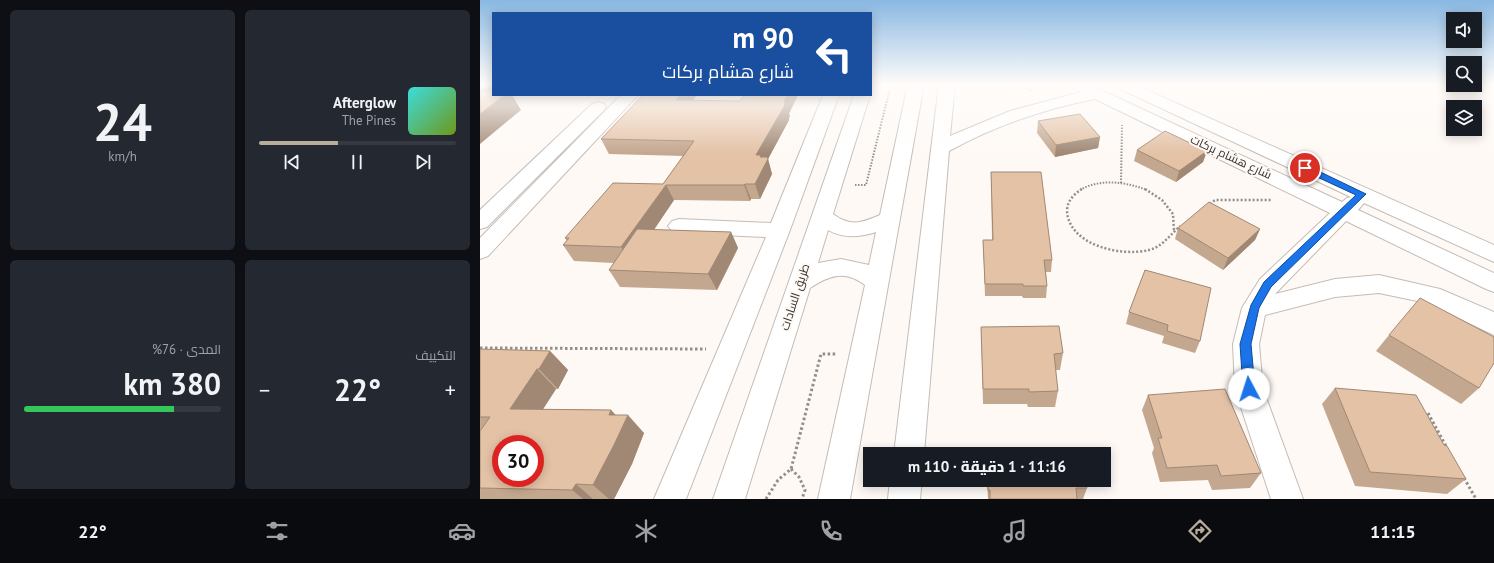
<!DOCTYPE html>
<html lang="ar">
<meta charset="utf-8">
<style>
body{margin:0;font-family:"PT Sans",Cairo,sans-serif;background:#242831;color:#f1f3f6;direction:rtl;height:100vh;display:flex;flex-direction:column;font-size:15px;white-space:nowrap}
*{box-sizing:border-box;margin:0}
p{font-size:13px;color:#9ea1a6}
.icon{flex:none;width:22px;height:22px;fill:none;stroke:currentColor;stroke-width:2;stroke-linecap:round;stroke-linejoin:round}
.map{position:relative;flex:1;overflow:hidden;direction:ltr}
.side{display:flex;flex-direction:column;gap:10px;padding:10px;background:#0d0f14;width:480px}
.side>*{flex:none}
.hud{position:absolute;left:12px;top:12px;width:380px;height:84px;border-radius:0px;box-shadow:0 2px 10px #0003;direction:rtl;background:#1a4fa0;color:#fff;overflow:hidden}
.tools{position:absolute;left:966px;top:12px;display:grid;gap:8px}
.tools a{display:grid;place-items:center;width:36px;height:36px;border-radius:0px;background:#171b24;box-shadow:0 2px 10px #0003;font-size:20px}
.speed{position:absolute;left:12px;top:435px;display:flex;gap:8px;font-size:20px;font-weight:700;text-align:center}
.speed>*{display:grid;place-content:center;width:52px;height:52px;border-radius:50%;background:#171b24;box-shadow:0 2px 10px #0003;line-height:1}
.speed .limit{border:6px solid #d22;background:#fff;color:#111}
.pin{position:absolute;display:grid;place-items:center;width:34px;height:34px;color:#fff;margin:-17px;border:2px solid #fff;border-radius:50%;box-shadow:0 1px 4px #0007}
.me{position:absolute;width:44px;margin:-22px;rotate:355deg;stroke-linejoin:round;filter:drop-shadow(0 0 3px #0008)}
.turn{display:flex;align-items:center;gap:14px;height:84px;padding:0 12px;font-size:18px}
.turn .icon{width:52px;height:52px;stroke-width:2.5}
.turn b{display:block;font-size:28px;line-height:34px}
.big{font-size:30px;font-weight:800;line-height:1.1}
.side .card{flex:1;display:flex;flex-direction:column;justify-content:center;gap:6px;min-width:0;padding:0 14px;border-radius:6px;background:#242831}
.side .dial{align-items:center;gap:0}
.dial b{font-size:52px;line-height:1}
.song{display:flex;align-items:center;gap:12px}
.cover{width:48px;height:48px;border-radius:6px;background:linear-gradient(135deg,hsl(180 70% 55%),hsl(80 70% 35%))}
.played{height:4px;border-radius:2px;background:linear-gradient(90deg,#b8ad9a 40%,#363941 40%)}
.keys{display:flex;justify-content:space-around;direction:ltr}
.heat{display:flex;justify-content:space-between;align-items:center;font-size:22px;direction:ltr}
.charge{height:6px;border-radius:3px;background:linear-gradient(90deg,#34c759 76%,#363941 0)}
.side .tiles{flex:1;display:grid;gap:10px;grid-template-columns:repeat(2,1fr)}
.trip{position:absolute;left:383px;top:447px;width:248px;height:40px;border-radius:0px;background:#171b24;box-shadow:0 2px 10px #0003;font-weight:800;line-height:40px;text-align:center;direction:rtl}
.dock{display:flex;height:64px;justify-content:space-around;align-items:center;background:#090b0e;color:#9ea1a6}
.dock .icon{width:28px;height:28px}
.dock .on{color:#b8ad9a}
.dock b{font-size:18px;color:#f1f3f6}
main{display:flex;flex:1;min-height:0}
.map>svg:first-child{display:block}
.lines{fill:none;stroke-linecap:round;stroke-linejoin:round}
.minor-casing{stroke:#c4bcb6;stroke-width:2}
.major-casing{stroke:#c4bcb6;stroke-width:2}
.path-far2{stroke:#928e8b;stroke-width:2;stroke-dasharray:1.5 1.5;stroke-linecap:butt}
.path-far1{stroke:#928e8b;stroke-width:2.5;stroke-dasharray:2 2;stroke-linecap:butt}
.path{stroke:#928e8b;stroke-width:3;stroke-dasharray:2.5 2.5;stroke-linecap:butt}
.minor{fill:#fff;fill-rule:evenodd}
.major{fill:#fff;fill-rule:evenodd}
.wall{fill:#c4a78f}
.shaded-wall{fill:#a08874}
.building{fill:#e4c2a6;stroke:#a08874;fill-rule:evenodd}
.route{fill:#1a73e8;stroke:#114b97}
.labels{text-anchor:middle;stroke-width:4;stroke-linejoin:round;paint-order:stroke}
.street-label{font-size:12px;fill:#34312f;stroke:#fef9f5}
</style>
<main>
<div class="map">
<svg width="1014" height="499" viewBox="0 0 1014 499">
<rect width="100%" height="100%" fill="#fef9f5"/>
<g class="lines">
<defs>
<g id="minor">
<path d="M459 84H475L470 136 530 111 601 92 591 87 588 84H608L862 202 867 198 871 197 636 87 633 84H653L1014 245V262L884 203 878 210 1014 273V292L1006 289 866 221 795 294 855 279 899 275 960 289 1014 312V335L947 303 899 293 855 297 785 315 779 344 783 389 823 499H791L755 389 753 344 762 308 780 279 850 213 615 99C563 109 515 126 469 151L444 454H414Z"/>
<polygon points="141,95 158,95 8,256 0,259 0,238"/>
<polygon points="343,95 359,95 310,230 206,499 174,499 286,237 199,233 192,231 188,226 192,221 199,219 291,223"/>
<polygon points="118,102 124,104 126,107 124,110 7,227 0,229 0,210 112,104"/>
<polygon points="410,480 442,480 440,499 408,499"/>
</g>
<path id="major" d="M428 84H444L370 499H338L385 285C365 270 350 275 330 288L265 499H233L374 95H390L353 214C370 227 382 223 400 215ZM348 230C364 239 380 237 396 232L389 265 361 259 338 263Z"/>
</defs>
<use href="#minor" class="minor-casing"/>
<use href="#major" class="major-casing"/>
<g class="path-far2">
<polyline points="534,84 554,91"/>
<polyline points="641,183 642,125"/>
<polyline points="375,185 386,185 411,84"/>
<path d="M600 190C620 178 646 182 667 190"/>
</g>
<g class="path-far1">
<path d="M602 189C594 194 587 201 587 211 589 245 640 257 669 250 682 247 690 235 700 226"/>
<polyline points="665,189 682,200 693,214 694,231"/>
<polyline points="730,204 735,200 792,200"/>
</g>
<g class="path">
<polyline points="0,348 226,349"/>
<polyline points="948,413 967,448"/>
<polyline points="311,469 319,477 325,490 322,499"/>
<polyline points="984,478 996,499"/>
<polyline points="286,499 298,480 311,469 341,354 357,354"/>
</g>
<use href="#minor" class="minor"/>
<use href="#major" class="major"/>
</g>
<g class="wall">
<polygon points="163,95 217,95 213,100 309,114 310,116 309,118 309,120 288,159 292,174 280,199 271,199 270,201 194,200 174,230 251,232 258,248 237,290 140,287 129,270 134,263 94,261 83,245 87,241 85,238 183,184 204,156 129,154 121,139 163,96"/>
<polygon points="558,121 620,137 618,148 575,157 557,133"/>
<polygon points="657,150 727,151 723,162 696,182 654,161"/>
<polygon points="511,172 572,260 571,272 566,272 567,286 566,298 543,298 542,296 505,296 503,240 512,240"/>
<polygon points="698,228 780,229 775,240 743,270 695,239"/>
<polygon points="665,270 720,341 715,353 682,343 684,336 646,324 649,312"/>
<polygon points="501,327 583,353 580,370 575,370 578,391 575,407 548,407 547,404 503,404"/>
<polygon points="909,335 999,388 981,404 896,351"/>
<polygon points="0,349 70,351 88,370 78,389 76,389 63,409 131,410 136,415 164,433 152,464 134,499 0,499"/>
<polygon points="855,388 964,445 986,479 967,494 875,486 842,404"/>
<polygon points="668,395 781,473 770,488 732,490 728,480 680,482 672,453 674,448 662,410"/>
<polygon points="507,480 607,488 603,499 508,499"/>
</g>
<g class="shaded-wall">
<polygon points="9,84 13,84 13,95 32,95 41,110 0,144 0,91"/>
<polygon points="200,95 217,95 202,114 196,100"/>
<polygon points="307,95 318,95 309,114 310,116 309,118 309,120 288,159 292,174 280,199 275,184 276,155"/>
<polygon points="620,137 618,148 575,157 576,145"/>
<polygon points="727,151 723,162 696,182 699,171"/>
<polygon points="265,184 271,199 270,201 264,185"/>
<polygon points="186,185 194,200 151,263 141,247"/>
<polygon points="780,229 775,240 743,270 748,258"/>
<polygon points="251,232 258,248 237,290 228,274"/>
<polygon points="70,351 88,370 78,389 59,369"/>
<polygon points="57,369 76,389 51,428 30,409"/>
<polygon points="131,410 143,424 148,415 164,433 152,464 134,499 129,499 113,485 129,415"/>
<polygon points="96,484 113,499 103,499 92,490"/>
</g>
<g class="building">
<polygon points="0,84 9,84 0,91"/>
<polygon points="0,91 13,91 13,95 25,95 0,114"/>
<polygon points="163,95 200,95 196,100 260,101 264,95 307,95 304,102 306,102 304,105 305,105 276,155 281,155 280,157 287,157 288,159 275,184 265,184 264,185 186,185 141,247 83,245 89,238 85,238 133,183 183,184 214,141 121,139"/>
<polygon points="600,114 620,137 576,145 558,121"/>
<polygon points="685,131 727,151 699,171 657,150"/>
<polygon points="511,172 561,172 572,260 564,260 567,286 543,286 543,284 505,284 503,240 513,240"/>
<polygon points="729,202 780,229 748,258 698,228"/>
<polygon points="157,229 251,232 228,274 129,270"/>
<polygon points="665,270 731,288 720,341 687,331 688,325 649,312"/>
<polygon points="940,298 1014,337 1014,363 999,388 909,335"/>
<polygon points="579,326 583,353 574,354 578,391 549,392 549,389 503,389 501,327"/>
<path d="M0 349 70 351 59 369H57L30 409 131 410 129 415H148L134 445 113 485 96 484 92 490 0 488V431L10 417H0ZM21 444H55V478H21Z"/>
<polygon points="855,388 936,395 964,445 967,446 986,479 890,472"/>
<polygon points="745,389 781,473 741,476 737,465 687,468 678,438 682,438 668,395"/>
<polygon points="507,449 601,449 602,454 507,454"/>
<polygon points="508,480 605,480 607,488 596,488 597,499 510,499 510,490 508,490"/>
</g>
<linearGradient id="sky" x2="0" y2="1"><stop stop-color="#89b8e2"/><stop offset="0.55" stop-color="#fffcfa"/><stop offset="1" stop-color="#fffcfa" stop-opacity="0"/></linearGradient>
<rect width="1014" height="154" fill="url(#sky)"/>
<polygon class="route" points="822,166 828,166 886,194 791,287 779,308 771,344 775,389 773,393 769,394 765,393 763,389 760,344 771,305 784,282 876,195 822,170"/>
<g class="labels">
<g class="street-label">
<text transform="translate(751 157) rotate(25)" y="4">شارع هشام بركات</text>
<text transform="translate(315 297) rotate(-72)" y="4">طريق السادات</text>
</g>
</g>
</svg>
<div class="tools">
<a><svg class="icon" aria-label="sound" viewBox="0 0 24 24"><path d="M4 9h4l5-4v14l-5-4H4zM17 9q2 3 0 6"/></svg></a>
<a><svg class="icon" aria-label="search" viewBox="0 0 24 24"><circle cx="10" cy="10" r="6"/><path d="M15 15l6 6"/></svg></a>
<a><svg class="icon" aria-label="layers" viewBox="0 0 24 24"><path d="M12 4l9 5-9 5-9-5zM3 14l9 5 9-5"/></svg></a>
</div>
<div class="speed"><div class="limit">30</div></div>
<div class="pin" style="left:825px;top:168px;background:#d93025"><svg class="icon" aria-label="arrive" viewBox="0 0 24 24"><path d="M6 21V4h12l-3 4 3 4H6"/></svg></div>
<svg class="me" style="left:769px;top:389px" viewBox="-20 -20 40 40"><circle r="19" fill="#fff"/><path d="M0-13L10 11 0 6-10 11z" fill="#1a73e8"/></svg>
<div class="trip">11:16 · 1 دقيقة · 110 m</div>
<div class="hud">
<div class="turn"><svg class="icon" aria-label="left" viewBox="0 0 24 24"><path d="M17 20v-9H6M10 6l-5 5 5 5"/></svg><div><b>90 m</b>شارع هشام بركات</div></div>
</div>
</div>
<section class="side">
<div class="tiles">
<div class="card">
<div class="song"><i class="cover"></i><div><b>Afterglow</b><p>The Pines</p></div></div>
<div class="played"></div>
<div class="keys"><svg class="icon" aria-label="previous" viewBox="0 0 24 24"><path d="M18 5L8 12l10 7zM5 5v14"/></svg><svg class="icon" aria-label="pause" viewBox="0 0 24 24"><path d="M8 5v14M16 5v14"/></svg><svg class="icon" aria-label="next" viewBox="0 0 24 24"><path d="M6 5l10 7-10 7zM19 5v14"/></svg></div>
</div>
<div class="card dial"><b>24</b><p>km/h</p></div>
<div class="card"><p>التكييف</p>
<div class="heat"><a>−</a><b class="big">22°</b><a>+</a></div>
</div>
<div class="card"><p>المدى · 76%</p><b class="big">380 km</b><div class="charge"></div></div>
</div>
</section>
</main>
<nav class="dock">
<b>11:15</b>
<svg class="icon on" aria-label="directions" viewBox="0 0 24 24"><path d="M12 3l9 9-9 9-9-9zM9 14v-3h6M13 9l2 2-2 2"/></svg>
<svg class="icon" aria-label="music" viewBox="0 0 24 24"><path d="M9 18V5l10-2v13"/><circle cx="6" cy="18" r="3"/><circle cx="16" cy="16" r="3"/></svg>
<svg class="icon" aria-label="phone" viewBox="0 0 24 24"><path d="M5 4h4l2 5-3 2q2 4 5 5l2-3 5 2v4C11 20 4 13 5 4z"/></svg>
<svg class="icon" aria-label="climate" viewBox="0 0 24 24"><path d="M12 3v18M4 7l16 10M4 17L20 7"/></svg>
<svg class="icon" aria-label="car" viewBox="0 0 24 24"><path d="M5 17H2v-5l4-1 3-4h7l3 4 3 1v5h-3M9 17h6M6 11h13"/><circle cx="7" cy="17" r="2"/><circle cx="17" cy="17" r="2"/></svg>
<svg class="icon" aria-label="filters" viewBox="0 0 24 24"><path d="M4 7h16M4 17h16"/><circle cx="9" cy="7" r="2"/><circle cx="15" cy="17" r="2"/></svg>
<b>22°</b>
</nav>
